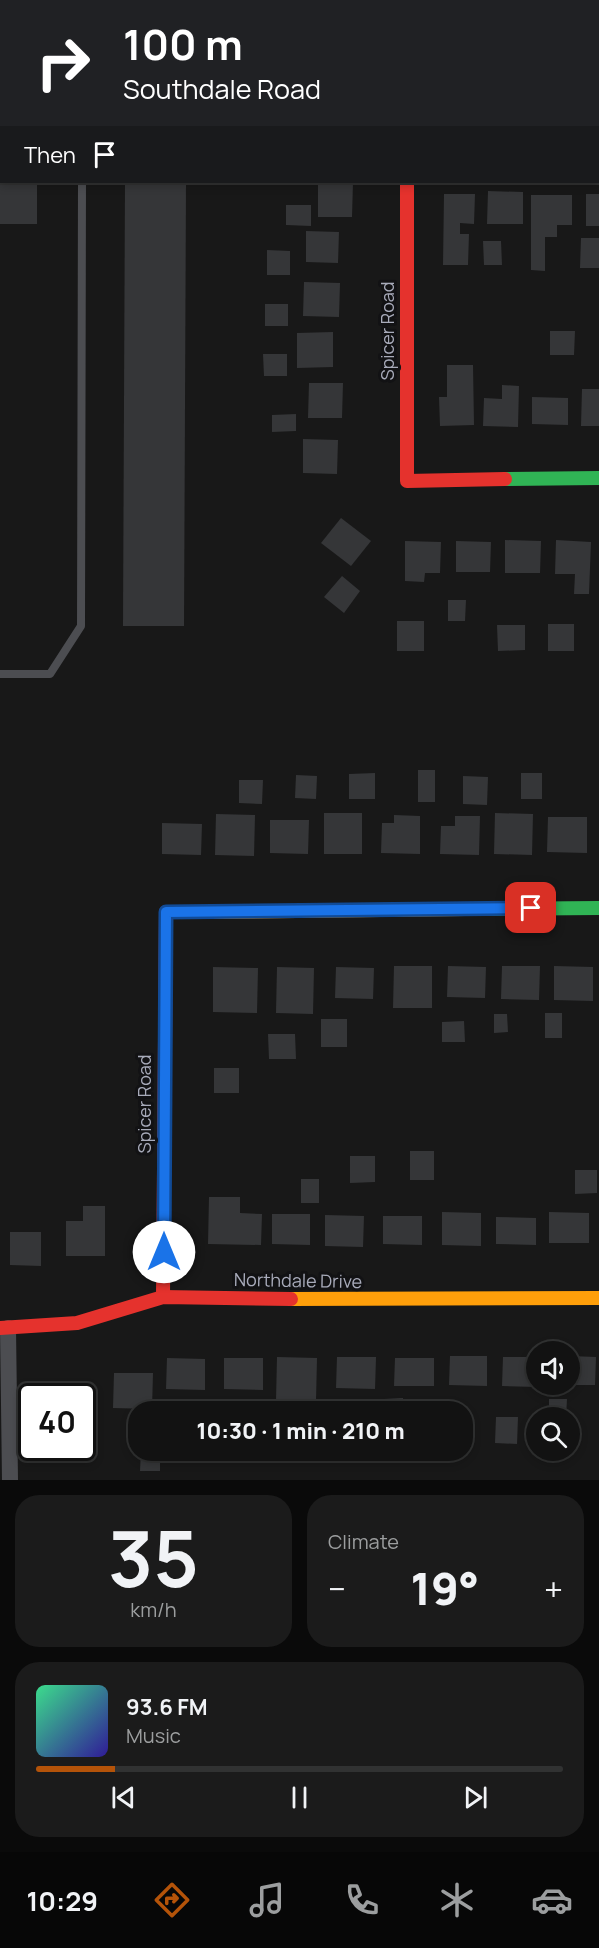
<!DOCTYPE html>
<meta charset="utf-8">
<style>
body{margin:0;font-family:Manrope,sans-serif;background:#1b1b1b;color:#f1f3f6;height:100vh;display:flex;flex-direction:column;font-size:22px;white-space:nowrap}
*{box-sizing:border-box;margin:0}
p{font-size:20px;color:#9c9e9f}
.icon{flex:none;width:33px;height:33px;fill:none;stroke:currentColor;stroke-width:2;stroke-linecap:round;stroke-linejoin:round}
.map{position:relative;height:1480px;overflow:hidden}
.panel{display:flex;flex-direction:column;gap:15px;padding:15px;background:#0a0a0a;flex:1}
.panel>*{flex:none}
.hud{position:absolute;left:0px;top:0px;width:600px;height:183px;box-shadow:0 3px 9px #0003,0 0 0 2px #313232;background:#202124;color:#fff;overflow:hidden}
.fabs{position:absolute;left:526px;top:1341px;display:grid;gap:12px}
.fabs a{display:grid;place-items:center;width:54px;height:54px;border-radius:50%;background:#121212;box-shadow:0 3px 9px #0003,0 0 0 2px #313232;font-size:30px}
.speed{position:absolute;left:18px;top:1383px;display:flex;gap:12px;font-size:30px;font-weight:700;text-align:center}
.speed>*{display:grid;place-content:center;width:78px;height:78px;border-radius:50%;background:#121212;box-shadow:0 3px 9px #0003,0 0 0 2px #313232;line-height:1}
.speed .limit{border:3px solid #111;border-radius:9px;background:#fff;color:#111}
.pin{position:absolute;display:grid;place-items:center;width:51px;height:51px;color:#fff;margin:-26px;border-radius:12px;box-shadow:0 3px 9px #0006}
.me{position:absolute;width:66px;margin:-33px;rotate:0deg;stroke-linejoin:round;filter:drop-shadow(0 0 4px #0008)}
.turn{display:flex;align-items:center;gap:21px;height:126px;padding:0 24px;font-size:27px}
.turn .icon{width:78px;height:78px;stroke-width:2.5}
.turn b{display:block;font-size:42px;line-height:51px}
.then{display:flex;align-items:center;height:57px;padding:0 24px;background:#0003;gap:12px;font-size:22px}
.big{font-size:45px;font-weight:800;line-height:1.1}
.panel .card{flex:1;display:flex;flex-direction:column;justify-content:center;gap:9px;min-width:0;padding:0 21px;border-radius:24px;background:#1b1b1b}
.panel .dial{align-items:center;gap:0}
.dial b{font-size:78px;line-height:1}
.song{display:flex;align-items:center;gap:18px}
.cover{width:72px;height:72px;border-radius:9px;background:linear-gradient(135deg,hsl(150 70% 55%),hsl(250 70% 35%))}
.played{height:6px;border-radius:3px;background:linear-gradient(90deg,#b45309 15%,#313232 15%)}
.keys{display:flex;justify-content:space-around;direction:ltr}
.heat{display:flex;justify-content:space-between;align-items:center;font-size:33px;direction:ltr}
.panel .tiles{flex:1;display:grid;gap:15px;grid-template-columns:1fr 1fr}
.card:last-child{grid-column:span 2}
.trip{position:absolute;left:128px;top:1401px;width:345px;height:60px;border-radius:24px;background:#121212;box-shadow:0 3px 9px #0003,0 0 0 2px #313232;font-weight:800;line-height:60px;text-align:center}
.menu{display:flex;height:96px;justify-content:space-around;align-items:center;background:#070707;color:#9c9e9f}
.menu .icon{width:42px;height:42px}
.menu .on{color:#b45309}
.menu b{font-size:27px;color:#f1f3f6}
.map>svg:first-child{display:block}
.building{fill:#353638}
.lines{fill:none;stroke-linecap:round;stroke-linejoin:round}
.lane{stroke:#4c4d51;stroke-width:8}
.street{stroke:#4c4d51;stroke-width:16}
.fast{stroke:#30b455;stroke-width:14}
.slow{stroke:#ff9f0a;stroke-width:14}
.jam{stroke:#e5322d;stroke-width:14}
.route-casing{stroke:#114b97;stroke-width:15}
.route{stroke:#1a73e8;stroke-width:10}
.labels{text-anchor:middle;stroke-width:6;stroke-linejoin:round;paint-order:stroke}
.street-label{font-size:18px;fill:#a8abba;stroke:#121214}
</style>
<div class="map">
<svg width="599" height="1480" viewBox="0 0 599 1480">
<rect width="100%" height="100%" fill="#181818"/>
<g class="building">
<rect x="0" y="182" width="37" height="42"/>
<polygon points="125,182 186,182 184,626 123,626"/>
<polygon points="318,182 353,182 352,217 318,217"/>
<polygon points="488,191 523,192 523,224 487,224"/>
<polygon points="444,194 475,194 474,224 460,223 460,234 469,234 468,265 443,265"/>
<rect x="586" y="194" width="13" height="32"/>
<polygon points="531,195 572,195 572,225 557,225 557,237 545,237 545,271 531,270"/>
<polygon points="286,205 311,205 311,226 286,225"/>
<polygon points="306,231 339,232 338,263 306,262"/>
<polygon points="581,238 599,238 599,268 580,268"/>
<polygon points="483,241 501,241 502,265 484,265"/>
<polygon points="267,250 290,251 290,275 267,275"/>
<polygon points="304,282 340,283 339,317 303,316"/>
<rect x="265" y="304" width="23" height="22"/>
<polygon points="550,331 575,331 574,355 550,355"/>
<polygon points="333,332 333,367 297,368 297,333"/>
<polygon points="263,354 287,354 287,376 264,376"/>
<polygon points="447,365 473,365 474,425 440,426 439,397 447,397"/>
<polygon points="309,383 343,383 342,418 308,418"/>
<polygon points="502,385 519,386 518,427 483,426 484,398 502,399"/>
<polygon points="582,389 599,389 599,426 581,426"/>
<polygon points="532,397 568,398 568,425 532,424"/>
<polygon points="296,414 296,431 272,432 272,415"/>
<polygon points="303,439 338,440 337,474 303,473"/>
<polygon points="341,518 371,541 351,566 321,543"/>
<polygon points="505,540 541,541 540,573 505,573"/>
<polygon points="556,540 591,542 589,594 574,594 575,574 555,574"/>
<polygon points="405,541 441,542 440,573 425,573 424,582 405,581"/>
<polygon points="456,541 491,542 490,572 456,572"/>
<polygon points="342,576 360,591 344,613 324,597"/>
<polygon points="448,600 466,600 465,621 448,621"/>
<rect x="397" y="621" width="27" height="30"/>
<rect x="548" y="624" width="26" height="27"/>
<polygon points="497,625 525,625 525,650 498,651"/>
<rect x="418" y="770" width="17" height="32"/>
<polygon points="375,773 375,799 349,799 349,774"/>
<rect x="521" y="773" width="21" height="26"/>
<polygon points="296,775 317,776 316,799 295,798"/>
<polygon points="463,776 488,777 487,805 463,804"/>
<polygon points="239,780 263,780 262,804 239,803"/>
<rect x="324" y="813" width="38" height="41"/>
<polygon points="495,813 533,814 532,855 494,854"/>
<polygon points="216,814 255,815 254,856 215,855"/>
<polygon points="394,815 420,816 420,854 381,853 382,823 394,823"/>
<polygon points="455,816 480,816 479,855 440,854 441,826 455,826"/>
<polygon points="548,817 587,817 587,853 547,852"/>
<polygon points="270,820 309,820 308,854 270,853"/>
<polygon points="162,823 202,824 201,855 162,854"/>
<polygon points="394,966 432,966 432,1008 393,1008"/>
<polygon points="448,966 486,967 485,998 447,997"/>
<polygon points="502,966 540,966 539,1000 501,999"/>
<polygon points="554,966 593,967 593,1001 554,1000"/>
<polygon points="213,967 258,968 257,1013 213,1012"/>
<polygon points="277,967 314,968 313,1014 276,1013"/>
<polygon points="336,967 374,968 373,999 335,998"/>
<rect x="545" y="1013" width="17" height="25"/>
<polygon points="494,1014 507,1014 508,1032 494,1033"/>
<rect x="321" y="1019" width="26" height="28"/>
<polygon points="464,1021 465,1042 442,1042 442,1022"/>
<polygon points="268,1034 295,1034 296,1059 269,1059"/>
<rect x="214" y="1068" width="25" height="25"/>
<rect x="410" y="1151" width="24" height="29"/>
<polygon points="350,1156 375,1156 375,1182 350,1183"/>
<polygon points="575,1170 597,1170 597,1193 575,1194"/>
<rect x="301" y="1179" width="18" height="24"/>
<polygon points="209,1197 240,1197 240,1213 262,1214 261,1245 208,1244"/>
<polygon points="83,1206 105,1206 105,1256 66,1256 66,1221 83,1221"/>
<polygon points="442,1212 481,1213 481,1246 442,1245"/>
<polygon points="549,1212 589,1213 589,1243 549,1243"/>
<polygon points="272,1214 310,1214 310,1245 272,1244"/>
<polygon points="325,1215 364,1216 363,1247 325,1246"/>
<polygon points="383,1216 422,1216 422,1245 383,1244"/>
<polygon points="496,1217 536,1218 536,1245 496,1244"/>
<polygon points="10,1232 41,1232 41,1266 10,1265"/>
<polygon points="450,1356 487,1356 487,1386 449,1385"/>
<polygon points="570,1356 596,1357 595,1385 570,1385"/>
<polygon points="277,1357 317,1358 316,1401 276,1401"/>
<polygon points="337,1357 376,1357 375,1389 336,1388"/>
<polygon points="503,1357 537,1357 537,1387 502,1386"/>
<polygon points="167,1358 205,1359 205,1390 166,1389"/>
<polygon points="224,1358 263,1358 263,1390 224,1389"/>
<polygon points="395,1358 434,1358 434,1386 394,1386"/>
<polygon points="114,1373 153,1373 152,1409 113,1408"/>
<polygon points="58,1385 89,1385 88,1450 58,1450 82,1448 82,1396 57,1396"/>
<polygon points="403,1398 403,1412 384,1412 384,1399"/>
<polygon points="549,1399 567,1399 566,1418 549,1418"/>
<polygon points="496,1417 518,1417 517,1444 495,1443"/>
<polygon points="141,1450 160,1450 160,1471 140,1471"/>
</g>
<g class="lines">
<g class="lane">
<polyline points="82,0 82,2"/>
<polyline points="0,67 2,67"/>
<polyline points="0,134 2,134"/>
<polyline points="0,674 50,674 81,626 82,182"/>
</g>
<g class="street">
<polyline points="407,2 407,0"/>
<polyline points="598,140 599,140"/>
<polyline points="8,1328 10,1480"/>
</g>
<g class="fast">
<polyline points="505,479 599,478"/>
<polyline points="465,909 599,908"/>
</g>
<g class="slow">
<polyline points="208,912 465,909"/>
<polyline points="291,1299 599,1298"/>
</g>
<g class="jam">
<polyline points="407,182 407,481 505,479"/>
<polyline points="163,1297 166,912 208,912"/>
<polyline points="0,1328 77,1323 163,1297 291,1299"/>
</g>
</g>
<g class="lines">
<defs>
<polyline id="route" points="164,1252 166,912 531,908"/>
</defs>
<use href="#route" class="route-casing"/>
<use href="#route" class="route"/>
</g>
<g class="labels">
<g class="street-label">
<text transform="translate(388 331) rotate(-90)" y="6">Spicer Road</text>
<text transform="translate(145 1104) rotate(-90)" y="6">Spicer Road</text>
<text transform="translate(298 1281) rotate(1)" y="6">Northdale Drive</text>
</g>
</g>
</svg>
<div class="fabs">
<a><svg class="icon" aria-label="sound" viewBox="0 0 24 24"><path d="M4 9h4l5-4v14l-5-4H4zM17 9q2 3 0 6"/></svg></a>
<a><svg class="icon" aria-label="search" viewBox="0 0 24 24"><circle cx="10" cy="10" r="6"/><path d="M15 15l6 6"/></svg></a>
</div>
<div class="speed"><div class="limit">40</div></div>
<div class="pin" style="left:531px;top:908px;background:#d93025"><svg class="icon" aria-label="arrive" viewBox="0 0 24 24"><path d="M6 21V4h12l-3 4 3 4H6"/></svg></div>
<svg class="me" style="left:164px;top:1252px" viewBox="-20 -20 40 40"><circle r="19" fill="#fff"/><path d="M0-13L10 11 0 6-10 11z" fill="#1a73e8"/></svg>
<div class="trip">10:30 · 1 min · 210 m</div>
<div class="hud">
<div class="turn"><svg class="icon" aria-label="right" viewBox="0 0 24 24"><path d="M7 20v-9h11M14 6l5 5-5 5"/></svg><div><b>100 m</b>Southdale Road</div></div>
<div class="then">Then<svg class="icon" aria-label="arrive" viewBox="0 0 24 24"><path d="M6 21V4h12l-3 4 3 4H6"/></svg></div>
</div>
</div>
<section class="panel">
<div class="tiles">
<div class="card dial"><b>35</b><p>km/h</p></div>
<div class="card"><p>Climate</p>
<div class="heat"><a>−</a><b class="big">19°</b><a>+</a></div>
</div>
<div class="card">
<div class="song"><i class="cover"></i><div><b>93.6 FM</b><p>Music</p></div></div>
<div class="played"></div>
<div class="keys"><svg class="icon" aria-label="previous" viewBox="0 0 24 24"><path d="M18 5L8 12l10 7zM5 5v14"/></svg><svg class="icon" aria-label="pause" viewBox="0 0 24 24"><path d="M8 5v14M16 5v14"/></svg><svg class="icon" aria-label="next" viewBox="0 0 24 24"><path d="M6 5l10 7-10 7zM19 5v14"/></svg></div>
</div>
</div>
</section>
<nav class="menu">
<b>10:29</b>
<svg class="icon on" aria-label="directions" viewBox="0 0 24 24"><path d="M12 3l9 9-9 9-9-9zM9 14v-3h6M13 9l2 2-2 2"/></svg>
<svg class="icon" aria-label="music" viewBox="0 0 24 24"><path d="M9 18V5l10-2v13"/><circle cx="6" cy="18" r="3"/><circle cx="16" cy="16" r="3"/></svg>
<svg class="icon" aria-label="phone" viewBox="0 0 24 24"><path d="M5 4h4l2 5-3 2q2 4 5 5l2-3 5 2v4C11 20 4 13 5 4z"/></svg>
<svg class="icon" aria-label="climate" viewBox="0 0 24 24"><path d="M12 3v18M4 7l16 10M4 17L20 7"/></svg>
<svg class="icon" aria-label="car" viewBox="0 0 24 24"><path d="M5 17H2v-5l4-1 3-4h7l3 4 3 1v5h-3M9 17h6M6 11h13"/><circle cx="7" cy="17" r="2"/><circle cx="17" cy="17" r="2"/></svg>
</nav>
